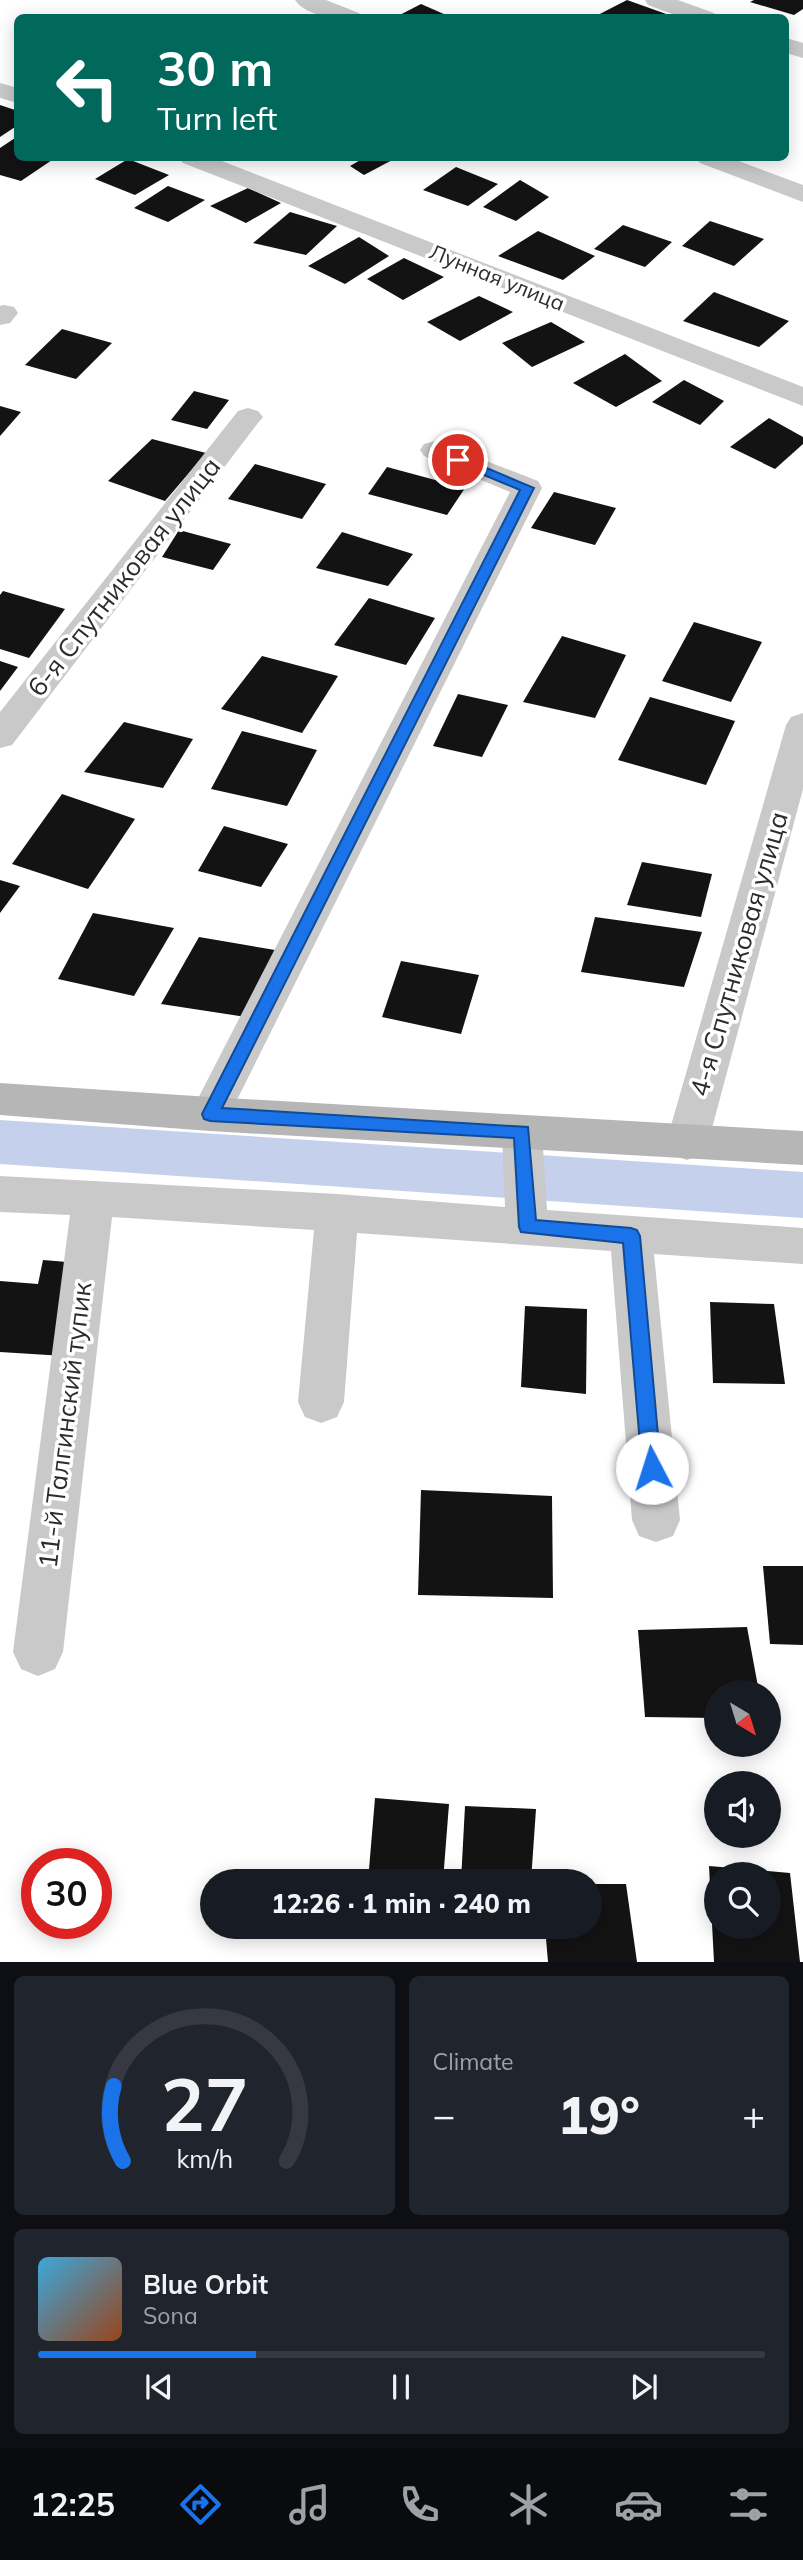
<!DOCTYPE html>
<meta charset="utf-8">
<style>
body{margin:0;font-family:Mulish,sans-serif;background:#20242c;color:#f1f3f6;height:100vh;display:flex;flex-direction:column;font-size:26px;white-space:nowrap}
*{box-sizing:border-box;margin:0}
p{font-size:23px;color:#9ea1a6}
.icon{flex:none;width:38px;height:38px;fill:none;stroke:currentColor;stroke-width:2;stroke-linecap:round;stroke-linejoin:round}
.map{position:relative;height:1962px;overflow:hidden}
.drawer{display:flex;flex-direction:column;gap:14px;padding:14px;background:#0d0f14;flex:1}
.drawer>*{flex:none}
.banner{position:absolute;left:14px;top:14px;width:775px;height:147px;border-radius:10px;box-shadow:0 4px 18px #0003;background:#00695c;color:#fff;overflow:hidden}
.needle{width:46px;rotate:142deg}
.buttons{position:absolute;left:704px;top:1680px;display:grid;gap:14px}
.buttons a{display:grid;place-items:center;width:77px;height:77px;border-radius:50%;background:#171b24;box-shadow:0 4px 18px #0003;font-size:35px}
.speed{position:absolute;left:21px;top:1848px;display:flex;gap:14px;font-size:35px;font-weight:700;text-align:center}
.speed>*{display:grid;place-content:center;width:91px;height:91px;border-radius:50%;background:#171b24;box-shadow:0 4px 18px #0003;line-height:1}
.speed .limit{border:10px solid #d22;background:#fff;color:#111}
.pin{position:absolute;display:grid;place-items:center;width:60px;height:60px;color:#fff;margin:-30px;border:4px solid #fff;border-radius:50%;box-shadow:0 2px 7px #0007}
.me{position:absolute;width:77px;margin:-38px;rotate:355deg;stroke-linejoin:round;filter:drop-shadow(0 0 5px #0008)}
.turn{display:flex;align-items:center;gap:24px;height:147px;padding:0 28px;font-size:32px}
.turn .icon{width:91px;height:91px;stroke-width:2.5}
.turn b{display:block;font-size:49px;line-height:60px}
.big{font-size:52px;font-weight:800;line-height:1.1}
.drawer .card{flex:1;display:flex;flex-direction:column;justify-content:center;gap:10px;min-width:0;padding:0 24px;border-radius:10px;background:#20242c}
.drawer .dial{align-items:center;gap:0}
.dial svg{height:182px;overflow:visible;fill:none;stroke:#363941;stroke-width:7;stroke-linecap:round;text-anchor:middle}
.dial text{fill:#f1f3f6;stroke:none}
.song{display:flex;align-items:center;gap:21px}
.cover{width:84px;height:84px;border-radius:10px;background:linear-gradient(135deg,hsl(200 70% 55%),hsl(20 70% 35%))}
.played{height:7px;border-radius:4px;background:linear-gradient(90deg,#1a73e8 30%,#363941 30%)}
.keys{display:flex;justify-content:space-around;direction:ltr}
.heat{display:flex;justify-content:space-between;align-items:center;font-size:38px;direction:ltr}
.drawer .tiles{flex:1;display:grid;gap:14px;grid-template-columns:1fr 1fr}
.card:last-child{grid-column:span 2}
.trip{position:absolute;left:200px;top:1869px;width:402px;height:70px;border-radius:35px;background:#171b24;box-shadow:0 4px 18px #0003;font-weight:800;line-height:70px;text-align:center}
.dock{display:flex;height:112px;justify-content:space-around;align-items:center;background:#090b0e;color:#9ea1a6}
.dock .icon{width:49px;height:49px}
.dock .on{color:#1a73e8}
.dock b{font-size:32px;color:#f1f3f6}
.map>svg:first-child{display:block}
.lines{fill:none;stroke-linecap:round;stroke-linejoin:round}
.canal{fill:#c4d0ec;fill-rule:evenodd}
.building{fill:#131313;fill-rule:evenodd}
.street{fill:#c9c9c9;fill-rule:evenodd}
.secondary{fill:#b6b6b6;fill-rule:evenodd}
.route{fill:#1a73e8;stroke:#114b97;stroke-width:2}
.labels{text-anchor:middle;stroke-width:7;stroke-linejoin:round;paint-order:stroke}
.far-street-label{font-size:21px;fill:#2c2c2c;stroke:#fff}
.street-label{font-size:26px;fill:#2c2c2c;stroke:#fff}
</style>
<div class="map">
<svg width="803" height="1962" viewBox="0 0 803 1962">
<rect width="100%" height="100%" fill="#fff"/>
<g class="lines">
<polygon class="canal" points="0,1120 803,1172 803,1218 0,1164"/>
</g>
<g class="building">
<polygon points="627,0 669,15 664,18 592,18"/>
<polygon points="754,0 803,0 803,9 794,15 750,2"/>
<polygon points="421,4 453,18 394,18"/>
<polygon points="0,105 18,111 18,125 0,137"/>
<polygon points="18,136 18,158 55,158 21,181 0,175 0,148"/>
<polygon points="364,158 396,158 364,175 350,166"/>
<polygon points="128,159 169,175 135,195 95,179"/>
<polygon points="456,167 498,184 468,206 423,190"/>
<polygon points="520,180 549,197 516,221 483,207"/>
<polygon points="168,186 205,200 168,222 134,208"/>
<polygon points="248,188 281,203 246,223 210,206"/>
<polygon points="290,212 337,226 306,255 253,243"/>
<polygon points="710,221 764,239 734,266 682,246"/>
<polygon points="623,225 672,242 645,267 594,249"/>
<polygon points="538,231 595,256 563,280 498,256"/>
<polygon points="359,237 389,256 345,284 308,266"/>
<polygon points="404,258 444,277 403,300 367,279"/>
<polygon points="714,292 789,321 759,347 683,321"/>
<polygon points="479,296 513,312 460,341 427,322"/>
<polygon points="551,322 585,342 532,367 502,343"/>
<polygon points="62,329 112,343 76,379 25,365"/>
<polygon points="625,354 662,381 616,407 573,383"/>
<polygon points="684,380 724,401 700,425 652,402"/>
<polygon points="194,391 229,400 207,429 171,420"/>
<polygon points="0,406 21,412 0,436"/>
<polygon points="769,418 803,437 803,444 775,469 730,447"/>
<polygon points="152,439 206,453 165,501 108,481"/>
<polygon points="255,464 326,484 302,519 228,499"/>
<polygon points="387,467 465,488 447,515 368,494"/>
<polygon points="554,492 616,508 595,545 531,528"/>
<polygon points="179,530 231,544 213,570 162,557"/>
<polygon points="342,532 413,554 388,586 316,568"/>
<polygon points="3,591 65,609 29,658 0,649 0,595"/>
<polygon points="369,598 435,618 406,665 334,645"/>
<polygon points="694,622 762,642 731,702 662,681"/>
<polygon points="562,636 626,655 595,718 523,702"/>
<polygon points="262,656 338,676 302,733 221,709"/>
<polygon points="0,661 18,667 0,691"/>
<polygon points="458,694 508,705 482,757 433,746"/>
<polygon points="650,697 735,721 706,785 618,760"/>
<polygon points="124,722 193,739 163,788 84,772"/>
<polygon points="242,731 317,750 287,806 211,789"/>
<polygon points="62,794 135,819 88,889 12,864"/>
<polygon points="224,826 288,844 261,887 198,871"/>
<polygon points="642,862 712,874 701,917 627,905"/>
<polygon points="0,880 20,886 0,913"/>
<polygon points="93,913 174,928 134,996 58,979"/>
<polygon points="595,917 702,932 684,987 581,972"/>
<polygon points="199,937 275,950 246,1017 161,1004"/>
<polygon points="401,961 479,975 461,1034 382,1017"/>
<polygon points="43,1260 79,1263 64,1356 0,1352 0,1281 38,1284"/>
<polygon points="710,1302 774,1304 785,1384 713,1383"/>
<polygon points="525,1306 587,1309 586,1394 521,1387"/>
<polygon points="421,1490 552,1496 553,1598 418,1595"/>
<polygon points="763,1566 803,1566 803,1645 770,1644"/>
<polygon points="747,1627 759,1692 716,1692 716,1718 645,1717 638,1630"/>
<polygon points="375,1798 449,1804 443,1881 368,1881"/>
<polygon points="465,1806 536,1809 531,1881 461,1881"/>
<path d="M709 1866 790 1873 800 1962H714ZM716 1874H768V1927H716Z"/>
<polygon points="590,1884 626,1884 637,1962 548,1962 545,1927 590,1927"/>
</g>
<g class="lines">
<g class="street">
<path d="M295 0H326L359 13 362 18C342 18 308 19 295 0Z"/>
<polygon points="645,0 678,0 714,13 717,18 683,18 648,5"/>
<polygon points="786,38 803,43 803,58 786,53"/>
<polygon points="0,83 18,88 18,103 0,98"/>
<polygon points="179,158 214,158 803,387 803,406 183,163"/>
<polygon points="696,158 731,158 803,185 803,202 700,163"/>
<polygon points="4,305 14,307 18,313 10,323 0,325 0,306"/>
<polygon points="248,408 258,411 263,417 258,423 12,745 0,748 0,712 238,411"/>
<polygon points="435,441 538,481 542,488 224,1126 210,1131 196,1126 190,1114 510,492 424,456 420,450 424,444"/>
<polygon points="803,713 803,789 708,1143 702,1155 687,1160 672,1155 666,1143 786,725 791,717"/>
<polygon points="522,1115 536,1120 542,1132 547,1210 803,1228 803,1264 654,1254 680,1520 673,1536 656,1542 639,1536 632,1520 611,1251 357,1233 344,1402 337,1417 321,1423 305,1417 298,1402 314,1230 112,1217 63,1652 55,1669 38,1676 21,1669 13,1652 70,1215 0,1212 0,1176 337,1194 505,1207 502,1132 508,1120"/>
</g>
<polygon class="secondary" points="0,1083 210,1097 803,1131 803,1165 210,1131 0,1115"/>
</g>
<polygon class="route" points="458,456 534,488 222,1108 528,1127 536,1220 631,1228 637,1230 640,1236 661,1468 658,1475 652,1477 645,1475 642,1468 623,1243 521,1232 519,1227 514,1138 210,1121 204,1119 202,1114 520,490 453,462 453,457"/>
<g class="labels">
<g class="far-street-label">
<text transform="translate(497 278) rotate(22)" y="7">Лунная улица</text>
</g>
<g class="street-label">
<text transform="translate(124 577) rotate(-52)" y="9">6-я Спутниковая улица</text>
<text transform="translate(739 954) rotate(-74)" y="9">4-я Спутниковая улица</text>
<text transform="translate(65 1425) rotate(-83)" y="9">11-й Талгинский тупик</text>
</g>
</g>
</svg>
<div class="buttons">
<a><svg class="needle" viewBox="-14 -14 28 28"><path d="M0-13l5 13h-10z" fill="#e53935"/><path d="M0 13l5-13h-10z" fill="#9ea1a6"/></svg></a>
<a><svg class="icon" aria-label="sound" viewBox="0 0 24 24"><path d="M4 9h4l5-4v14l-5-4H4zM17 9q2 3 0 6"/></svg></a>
<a><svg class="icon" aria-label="search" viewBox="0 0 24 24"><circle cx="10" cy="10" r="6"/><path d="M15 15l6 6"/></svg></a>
</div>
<div class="speed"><div class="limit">30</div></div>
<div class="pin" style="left:458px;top:460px;background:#d93025"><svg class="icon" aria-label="arrive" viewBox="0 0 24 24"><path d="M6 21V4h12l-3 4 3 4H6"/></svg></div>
<svg class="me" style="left:652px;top:1468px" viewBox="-20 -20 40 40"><circle r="19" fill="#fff"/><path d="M0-13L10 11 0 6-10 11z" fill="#1a73e8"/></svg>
<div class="trip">12:26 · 1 min · 240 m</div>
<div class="banner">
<div class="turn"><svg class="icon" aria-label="left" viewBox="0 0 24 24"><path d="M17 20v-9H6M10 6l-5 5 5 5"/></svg><div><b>30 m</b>Turn left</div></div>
</div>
</div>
<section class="drawer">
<div class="tiles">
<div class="card dial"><svg viewBox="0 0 100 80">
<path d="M14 69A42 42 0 1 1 86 69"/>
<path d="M14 69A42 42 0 0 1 10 36" stroke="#1a73e8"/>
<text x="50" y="56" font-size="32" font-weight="700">27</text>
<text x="50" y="72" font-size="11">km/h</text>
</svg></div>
<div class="card"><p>Climate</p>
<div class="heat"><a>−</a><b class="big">19°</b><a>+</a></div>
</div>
<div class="card">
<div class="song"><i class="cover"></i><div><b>Blue Orbit</b><p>Sona</p></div></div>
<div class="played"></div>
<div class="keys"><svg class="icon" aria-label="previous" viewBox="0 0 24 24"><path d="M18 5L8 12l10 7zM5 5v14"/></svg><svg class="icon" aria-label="pause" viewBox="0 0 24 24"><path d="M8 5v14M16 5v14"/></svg><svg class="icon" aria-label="next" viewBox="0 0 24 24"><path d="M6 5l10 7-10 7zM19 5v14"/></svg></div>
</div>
</div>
</section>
<nav class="dock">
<b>12:25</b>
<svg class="icon on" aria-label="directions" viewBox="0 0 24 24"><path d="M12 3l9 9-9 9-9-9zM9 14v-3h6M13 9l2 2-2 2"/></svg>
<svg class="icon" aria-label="music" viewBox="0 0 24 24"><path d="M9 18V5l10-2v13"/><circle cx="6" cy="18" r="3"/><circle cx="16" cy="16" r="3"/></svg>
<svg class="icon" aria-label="phone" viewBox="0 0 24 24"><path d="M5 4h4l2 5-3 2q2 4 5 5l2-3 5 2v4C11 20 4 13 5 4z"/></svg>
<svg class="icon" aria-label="climate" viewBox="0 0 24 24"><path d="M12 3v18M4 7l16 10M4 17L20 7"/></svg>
<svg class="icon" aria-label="car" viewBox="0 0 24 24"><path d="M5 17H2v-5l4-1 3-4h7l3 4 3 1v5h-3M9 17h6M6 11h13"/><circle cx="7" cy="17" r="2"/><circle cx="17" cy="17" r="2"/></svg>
<svg class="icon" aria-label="filters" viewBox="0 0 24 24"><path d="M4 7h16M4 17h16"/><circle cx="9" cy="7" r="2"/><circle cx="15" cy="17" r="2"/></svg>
</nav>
